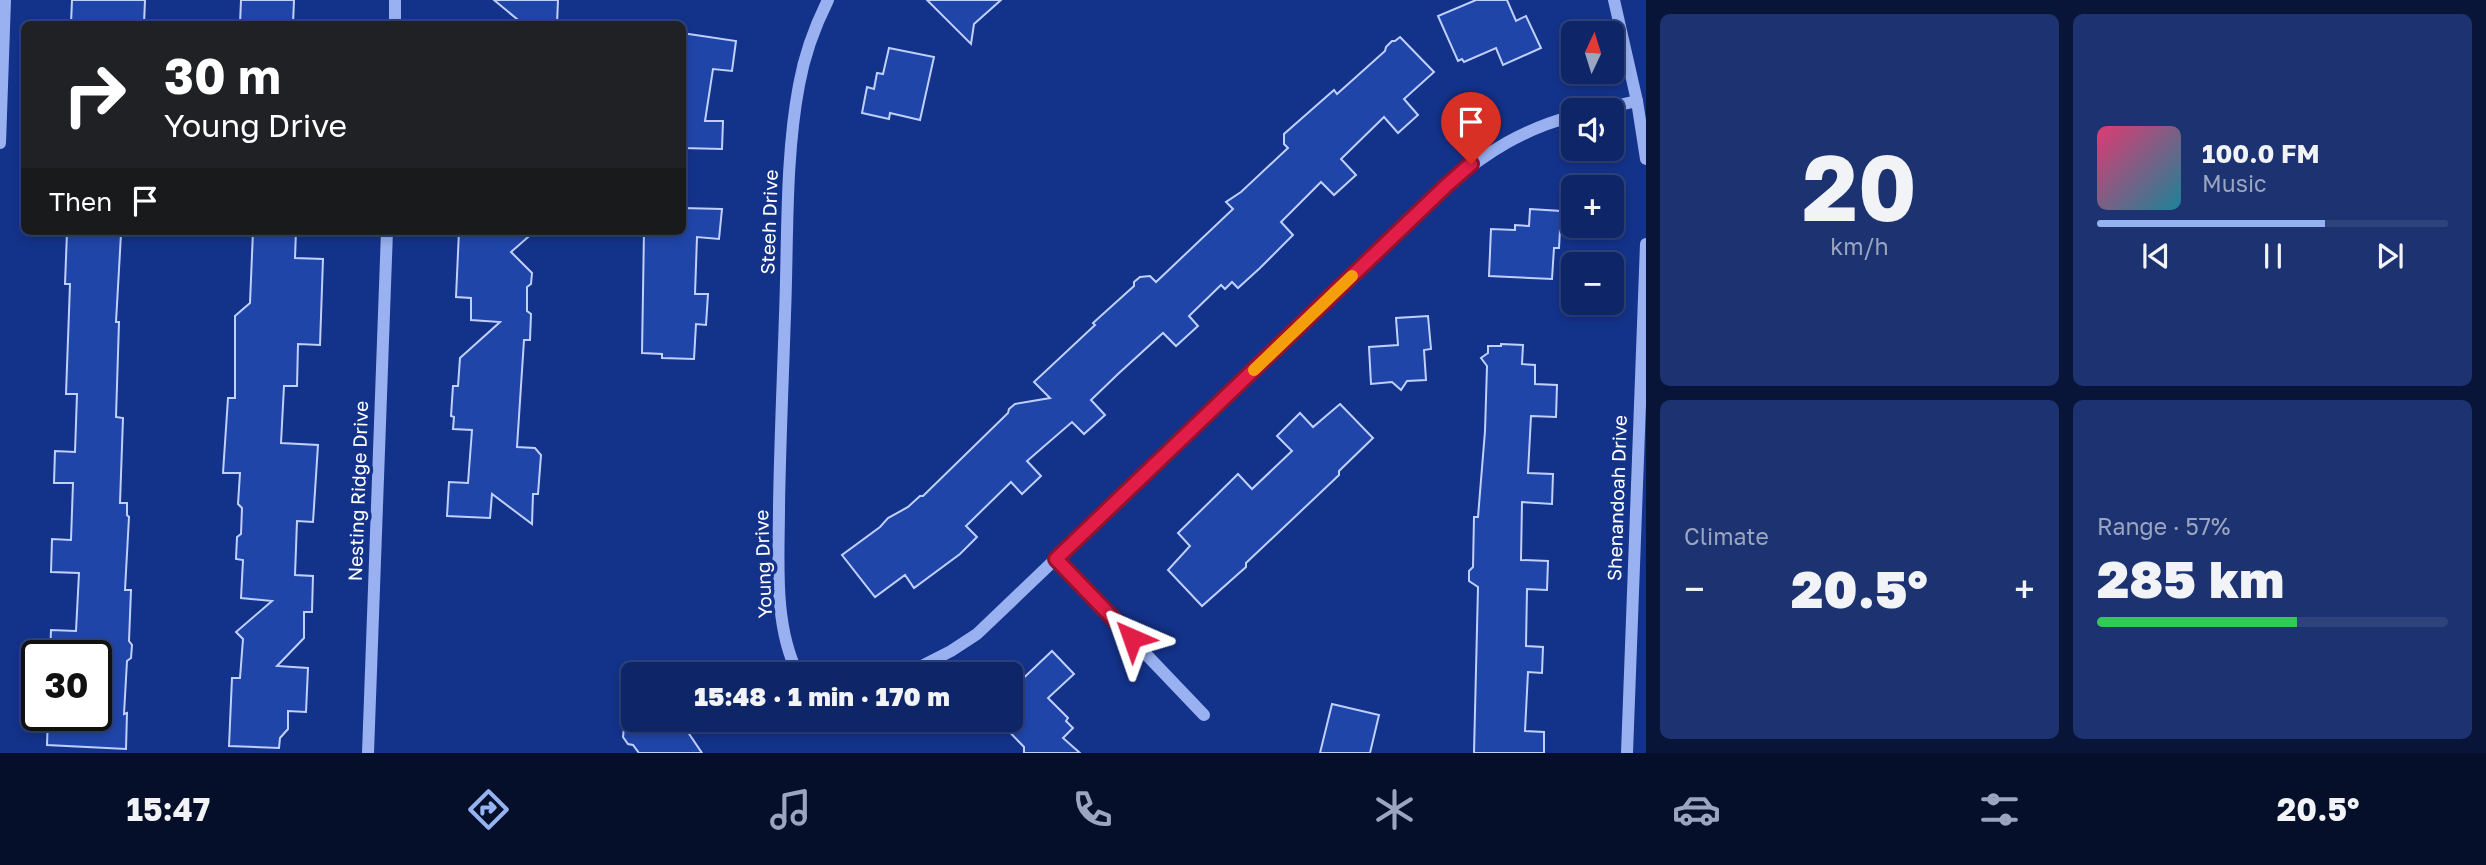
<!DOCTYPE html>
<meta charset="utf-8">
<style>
body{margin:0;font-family:"Golos Text",sans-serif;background:#1c3271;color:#f1f3f6;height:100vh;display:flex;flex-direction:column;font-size:26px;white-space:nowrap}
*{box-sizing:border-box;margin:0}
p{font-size:23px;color:#9ba5c0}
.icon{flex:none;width:38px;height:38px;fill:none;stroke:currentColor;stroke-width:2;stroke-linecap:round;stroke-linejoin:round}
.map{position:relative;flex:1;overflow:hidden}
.details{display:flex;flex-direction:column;gap:14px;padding:14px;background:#081539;width:840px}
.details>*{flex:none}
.guide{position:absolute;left:21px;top:21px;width:665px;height:214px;border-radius:10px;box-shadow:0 4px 10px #0003,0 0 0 2px #2e437c;background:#202124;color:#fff;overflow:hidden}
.needle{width:46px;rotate:4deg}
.controls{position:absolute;left:1561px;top:21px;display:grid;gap:14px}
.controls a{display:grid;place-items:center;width:63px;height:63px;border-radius:10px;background:#0e2668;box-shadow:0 4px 10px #0003,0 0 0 2px #2e437c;font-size:35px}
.speed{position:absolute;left:21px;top:640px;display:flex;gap:14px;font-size:35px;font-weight:700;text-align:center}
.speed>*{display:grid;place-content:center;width:91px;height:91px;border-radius:50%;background:#0e2668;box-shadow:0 4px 10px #0003,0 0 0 2px #2e437c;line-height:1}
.speed .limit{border:4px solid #111;border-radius:10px;background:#fff;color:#111}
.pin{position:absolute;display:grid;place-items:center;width:60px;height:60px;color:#fff;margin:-72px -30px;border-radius:50% 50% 50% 0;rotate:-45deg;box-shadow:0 0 7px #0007}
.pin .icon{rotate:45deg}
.me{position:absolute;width:77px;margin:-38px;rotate:317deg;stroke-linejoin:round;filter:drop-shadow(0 0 5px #0008)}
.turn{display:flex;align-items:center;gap:24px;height:147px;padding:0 28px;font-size:32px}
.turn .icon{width:91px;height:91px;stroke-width:2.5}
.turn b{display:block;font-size:49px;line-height:60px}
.then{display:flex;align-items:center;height:66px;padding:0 28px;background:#0003;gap:14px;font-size:26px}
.big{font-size:52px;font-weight:800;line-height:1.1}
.details .card{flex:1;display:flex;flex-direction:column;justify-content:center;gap:10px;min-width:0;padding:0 24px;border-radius:10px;background:#1c3271}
.details .dial{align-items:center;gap:0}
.dial b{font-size:91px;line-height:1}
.song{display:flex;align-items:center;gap:21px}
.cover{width:84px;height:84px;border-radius:10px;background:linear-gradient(135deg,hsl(340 70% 55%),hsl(190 70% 35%))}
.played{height:7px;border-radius:4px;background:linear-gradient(90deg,#95b2f1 65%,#2e437c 65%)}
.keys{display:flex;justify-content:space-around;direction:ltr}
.heat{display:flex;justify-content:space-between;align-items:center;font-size:38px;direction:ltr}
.charge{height:10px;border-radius:5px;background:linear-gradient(90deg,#34c759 57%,#2e437c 0)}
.details .tiles{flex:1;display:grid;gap:14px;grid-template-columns:repeat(2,1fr)}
.trip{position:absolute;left:621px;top:662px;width:402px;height:70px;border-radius:10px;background:#0e2668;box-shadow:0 4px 10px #0003,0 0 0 2px #2e437c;font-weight:800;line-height:70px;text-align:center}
.dock{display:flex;height:112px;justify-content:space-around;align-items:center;background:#060f2a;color:#9ba5c0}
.dock .icon{width:49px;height:49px}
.dock .current{color:#95b2f1}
.dock b{font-size:32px;color:#f1f3f6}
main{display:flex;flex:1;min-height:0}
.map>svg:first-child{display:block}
.building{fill:#2045a9;stroke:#c0d0fc;stroke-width:2}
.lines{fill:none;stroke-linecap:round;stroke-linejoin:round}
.minor{stroke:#99b1f0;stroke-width:12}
.route-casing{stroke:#92132f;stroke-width:18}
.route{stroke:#e11d48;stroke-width:12}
.slow{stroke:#f59e0b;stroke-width:12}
.labels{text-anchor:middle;stroke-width:7;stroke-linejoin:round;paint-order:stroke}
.street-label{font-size:19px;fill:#fff;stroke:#13328a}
</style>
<main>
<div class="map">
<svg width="1646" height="753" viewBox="0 0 1646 753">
<rect width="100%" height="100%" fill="#13328a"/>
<g class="building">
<polygon points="72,0 145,0 144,24 71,24"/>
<polygon points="241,0 294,0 293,24 240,24"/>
<polygon points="494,0 558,0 557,24 523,24"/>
<polygon points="927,0 1001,0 974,24 971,44"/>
<polygon points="1476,0 1507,0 1516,21 1526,16 1541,48 1503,65 1496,48 1464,62 1462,59 1458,61 1438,16"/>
<polygon points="682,33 736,41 732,71 713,69 705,121 723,121 722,149 682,148"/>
<polygon points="1400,37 1434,72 1404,99 1418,115 1398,133 1384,117 1341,159 1356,175 1334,195 1321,182 1281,222 1293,235 1260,268 1238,288 1232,282 1225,289 1221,285 1189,316 1198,326 1176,346 1163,333 1118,374 1091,400 1105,415 1084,434 1072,422 1027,461 1041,476 1022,494 1011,482 966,526 977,537 960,554 914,588 905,575 875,597 842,555 880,527 888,518 908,507 920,496 923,496 1008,413 1009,409 1015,404 1050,398 1034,382 1095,325 1093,323 1134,286 1134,282 1140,277 1150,276 1156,282 1233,209 1226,202 1241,192 1288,148 1284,144 1284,134 1334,90 1337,94 1385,51 1386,47 1392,41 1395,41"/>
<polygon points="889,48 934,57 920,120 890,113 889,119 862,113 867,87 874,89 877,73 883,74"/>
<polygon points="682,208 722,209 719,239 697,237 695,294 708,294 706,325 696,324 694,359 662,358 662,354 642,353 644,231 682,231"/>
<polygon points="1530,209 1561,211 1559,248 1554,248 1552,279 1489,276 1491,229 1515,230 1515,225 1529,226"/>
<polygon points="253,231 296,231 295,258 323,259 320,345 298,344 297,386 284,386 281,443 318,445 313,522 297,521 295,575 313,576 312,612 304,612 304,638 277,666 308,668 306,712 288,711 288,729 280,738 279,748 229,746 232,678 240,678 243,639 236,632 272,601 241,598 243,560 236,559 237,537 241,534 242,508 238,504 240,473 223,473 228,398 235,398 235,316 250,303"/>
<polygon points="459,231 535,231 511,252 532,273 531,284 527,287 527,311 531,314 530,340 524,340 517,447 535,448 541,455 538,494 533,494 532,524 492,494 490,518 447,516 449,482 468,483 472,430 453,429 454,417 451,416 453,386 458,386 460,358 500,322 471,320 471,298 456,297"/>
<polygon points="67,232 121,234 116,322 119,322 116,417 123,418 120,503 127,503 127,515 129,517 125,590 131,590 129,641 132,645 131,658 127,661 124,714 127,713 126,749 47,745 48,716 96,716 96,656 50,656 51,630 76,631 79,573 51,572 52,539 71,540 73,483 54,483 55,451 75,452 77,394 66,394 70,284 65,284"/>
<polygon points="1428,316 1431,349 1424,350 1426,380 1407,381 1401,390 1392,382 1371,384 1369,347 1398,345 1396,318"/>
<polygon points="1501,344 1523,345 1522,364 1535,365 1535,384 1557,385 1556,417 1531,416 1528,473 1553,474 1552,504 1522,502 1521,560 1548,561 1547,590 1527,589 1526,646 1543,647 1542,673 1528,672 1525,731 1544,732 1544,753 1474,753 1478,587 1469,581 1469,571 1473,567 1474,517 1478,517 1485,431 1487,366 1481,358 1488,353 1488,346 1501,346"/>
<polygon points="1340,404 1373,438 1339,471 1339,475 1319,494 1246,563 1246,567 1202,606 1168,570 1190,546 1178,533 1238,474 1252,489 1292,451 1277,436 1300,413 1313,427"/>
<polygon points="1052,651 1074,674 1048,698 1068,718 1066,721 1073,728 1063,738 1080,753 1024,753 1024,747 997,719 1012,719 1012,689"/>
<polygon points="1332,704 1379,715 1370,753 1320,753"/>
<polygon points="637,719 679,719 702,753 639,753 633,745 628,744 623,737 624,728"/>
</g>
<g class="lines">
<g class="minor">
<polyline points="1614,0 1637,101 1646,159"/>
<polyline points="395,24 395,0"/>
<polyline points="1597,110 1637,101"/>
<polyline points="0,143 5,0"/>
<polyline points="1056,560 1204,715"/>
<path d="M798 674C773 624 779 560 779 506 780 442 783 378 785 314 788 240 785 159 799 85 804 57 815 26 828 0"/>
<path d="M906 674 951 651 977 634 1447 185C1487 152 1523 129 1573 116"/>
<polyline points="368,753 387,231"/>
<polyline points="1627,753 1646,244"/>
</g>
</g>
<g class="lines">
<defs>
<polyline id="route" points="1132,638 1056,559 1447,185 1471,164"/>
</defs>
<use href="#route" class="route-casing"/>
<use href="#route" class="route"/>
<polyline class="slow" points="1254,370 1352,276"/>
</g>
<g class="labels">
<g class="street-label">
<text transform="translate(769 222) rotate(-88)" y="7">Steeh Drive</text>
<text transform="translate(358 491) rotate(-88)" y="7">Nesting Ridge Drive</text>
<text transform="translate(1617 498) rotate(-88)" y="7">Shenandoah Drive</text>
<text transform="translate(763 564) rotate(-92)" y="7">Young Drive</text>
</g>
</g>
</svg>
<div class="controls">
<a><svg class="needle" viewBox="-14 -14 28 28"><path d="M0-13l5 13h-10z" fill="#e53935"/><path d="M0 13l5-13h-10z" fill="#9ba5c0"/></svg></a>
<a><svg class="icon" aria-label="sound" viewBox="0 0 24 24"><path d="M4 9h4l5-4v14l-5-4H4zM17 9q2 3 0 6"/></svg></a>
<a>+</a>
<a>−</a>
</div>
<div class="speed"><div class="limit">30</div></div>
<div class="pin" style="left:1471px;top:164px;background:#d93025"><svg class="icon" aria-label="arrive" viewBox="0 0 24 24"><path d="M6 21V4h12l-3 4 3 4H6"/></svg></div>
<svg class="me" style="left:1132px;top:638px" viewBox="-20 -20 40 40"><path d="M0-17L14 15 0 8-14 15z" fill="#e11d48" stroke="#fff" stroke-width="4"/></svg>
<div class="trip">15:48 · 1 min · 170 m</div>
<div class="guide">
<div class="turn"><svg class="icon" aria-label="right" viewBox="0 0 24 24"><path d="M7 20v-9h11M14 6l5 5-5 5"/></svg><div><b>30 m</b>Young Drive</div></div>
<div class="then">Then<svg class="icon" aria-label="arrive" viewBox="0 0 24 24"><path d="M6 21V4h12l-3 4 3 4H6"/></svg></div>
</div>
</div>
<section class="details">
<div class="tiles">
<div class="card dial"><b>20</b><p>km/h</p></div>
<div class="card">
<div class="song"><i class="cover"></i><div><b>100.0 FM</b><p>Music</p></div></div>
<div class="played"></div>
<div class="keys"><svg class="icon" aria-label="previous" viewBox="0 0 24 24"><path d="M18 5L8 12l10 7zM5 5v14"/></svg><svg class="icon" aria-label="pause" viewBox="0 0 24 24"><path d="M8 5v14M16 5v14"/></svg><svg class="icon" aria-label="next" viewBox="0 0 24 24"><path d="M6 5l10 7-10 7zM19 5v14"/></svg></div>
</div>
<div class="card"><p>Climate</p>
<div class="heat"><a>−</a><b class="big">20.5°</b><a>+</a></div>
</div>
<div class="card"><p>Range · 57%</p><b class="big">285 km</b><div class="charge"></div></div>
</div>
</section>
</main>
<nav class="dock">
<b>15:47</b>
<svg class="icon current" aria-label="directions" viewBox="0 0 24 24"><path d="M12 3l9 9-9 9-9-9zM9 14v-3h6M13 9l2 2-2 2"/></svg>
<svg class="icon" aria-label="music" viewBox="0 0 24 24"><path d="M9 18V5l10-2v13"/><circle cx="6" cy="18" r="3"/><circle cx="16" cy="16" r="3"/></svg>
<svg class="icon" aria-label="phone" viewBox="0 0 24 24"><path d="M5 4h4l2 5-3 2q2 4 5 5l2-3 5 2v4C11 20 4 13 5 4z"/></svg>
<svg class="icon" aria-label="climate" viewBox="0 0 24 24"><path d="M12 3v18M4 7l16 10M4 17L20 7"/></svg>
<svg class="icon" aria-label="car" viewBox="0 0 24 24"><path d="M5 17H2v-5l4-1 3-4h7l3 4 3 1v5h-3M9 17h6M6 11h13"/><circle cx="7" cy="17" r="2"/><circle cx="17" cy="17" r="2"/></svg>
<svg class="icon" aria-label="filters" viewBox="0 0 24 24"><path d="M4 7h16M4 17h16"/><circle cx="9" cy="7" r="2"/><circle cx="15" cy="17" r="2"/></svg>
<b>20.5°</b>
</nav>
